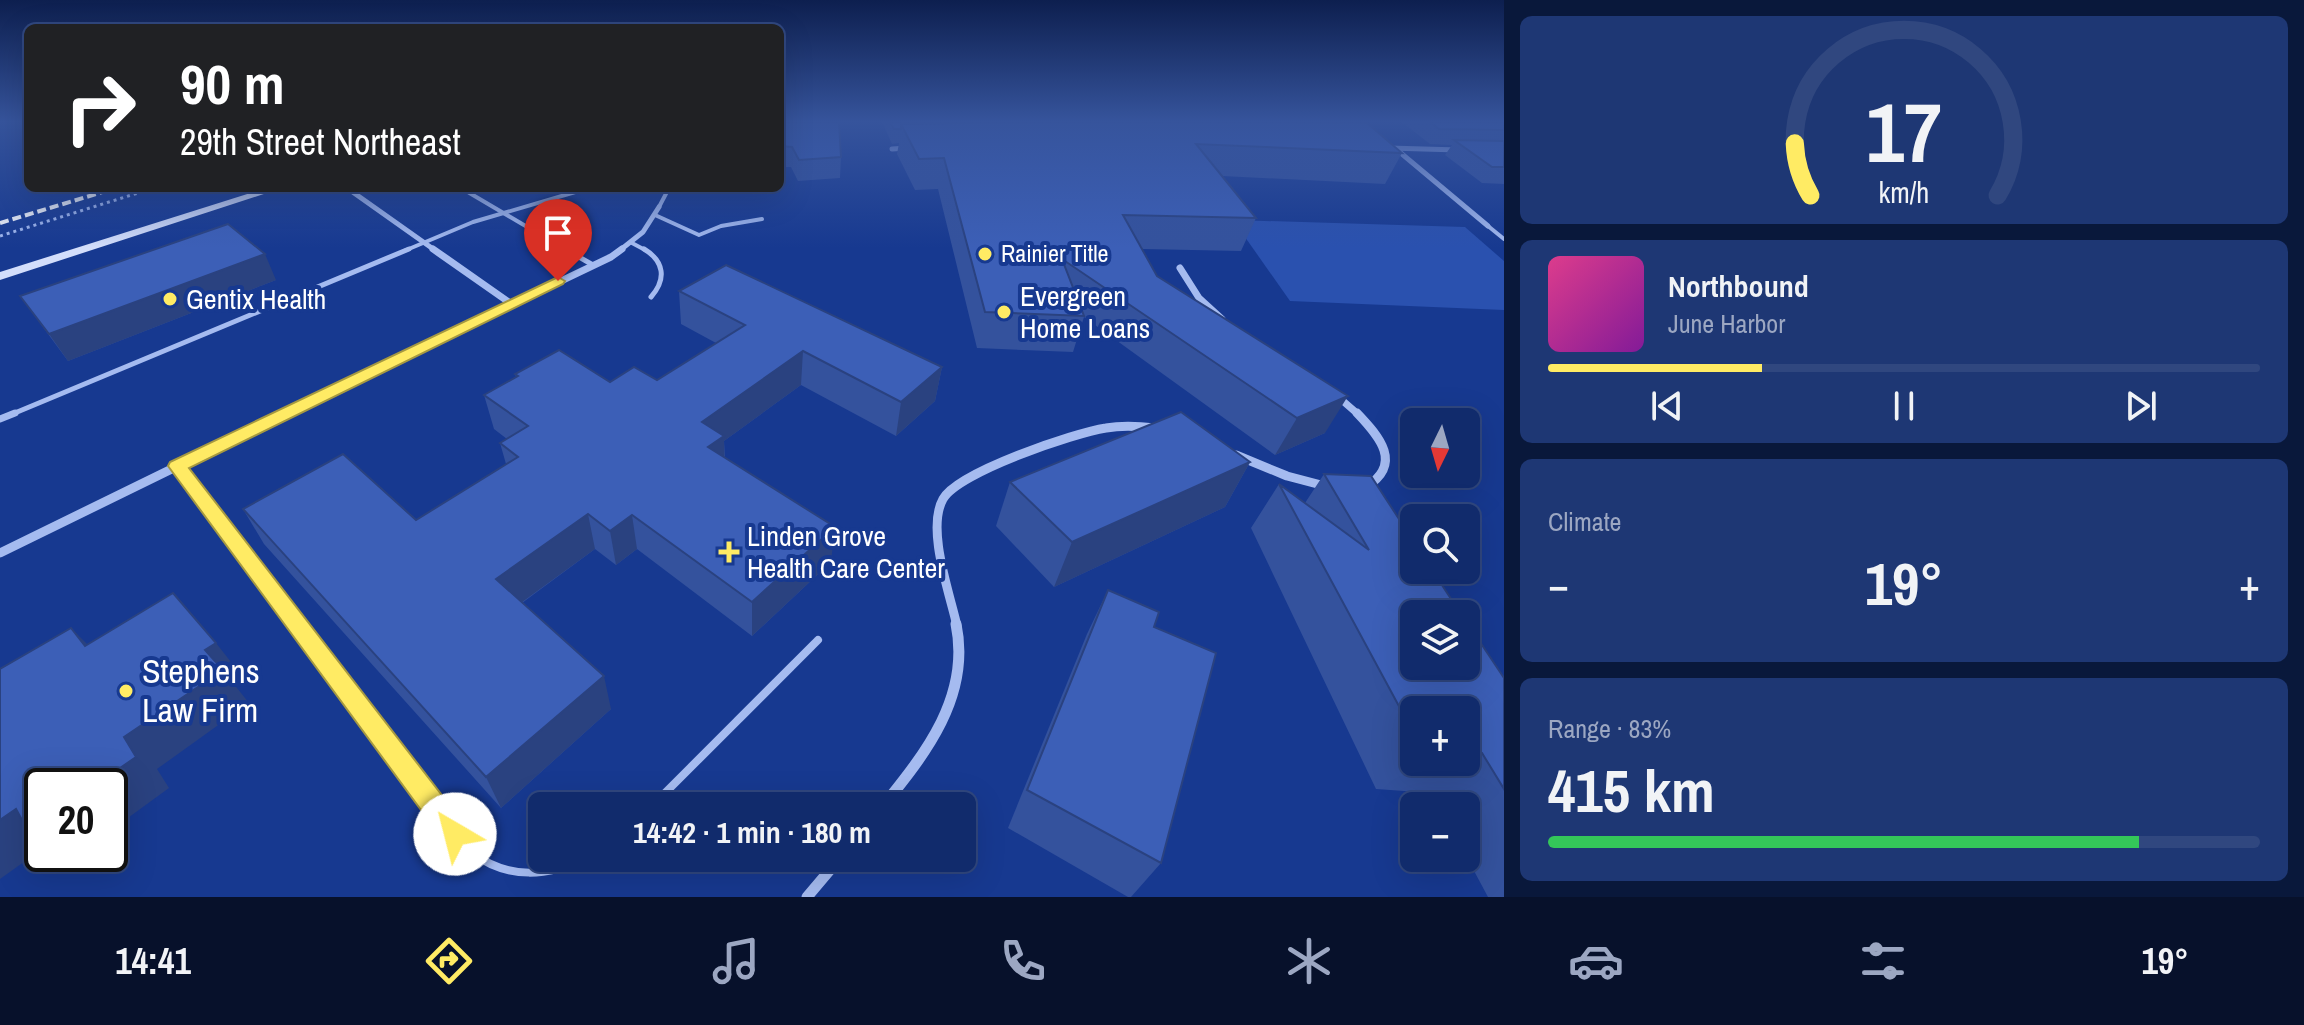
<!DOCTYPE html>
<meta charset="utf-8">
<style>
body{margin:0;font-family:"Archivo Narrow",sans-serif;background:#1e3774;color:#f1f3f6;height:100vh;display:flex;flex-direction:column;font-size:30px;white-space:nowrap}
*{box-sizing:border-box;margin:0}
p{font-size:26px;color:#9ca7c2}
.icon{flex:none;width:44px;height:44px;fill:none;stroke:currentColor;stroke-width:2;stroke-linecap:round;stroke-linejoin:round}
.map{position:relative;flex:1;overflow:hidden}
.drawer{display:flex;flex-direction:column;gap:16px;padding:16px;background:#09183b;width:800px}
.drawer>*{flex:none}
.hud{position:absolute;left:24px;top:24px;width:760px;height:168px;border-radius:12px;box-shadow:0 8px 32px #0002,0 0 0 2px #30477f;background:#202124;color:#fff;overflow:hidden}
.needle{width:52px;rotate:185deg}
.tools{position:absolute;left:1400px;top:408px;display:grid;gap:16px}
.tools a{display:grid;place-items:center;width:80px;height:80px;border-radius:12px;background:#112b6c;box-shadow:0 8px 32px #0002,0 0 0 2px #30477f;font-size:40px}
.speed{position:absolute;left:24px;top:768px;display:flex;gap:16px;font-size:40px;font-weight:700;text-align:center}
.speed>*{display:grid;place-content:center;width:104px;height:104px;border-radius:50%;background:#112b6c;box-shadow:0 8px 32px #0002,0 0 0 2px #30477f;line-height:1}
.speed .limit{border:4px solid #111;border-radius:12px;background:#fff;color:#111}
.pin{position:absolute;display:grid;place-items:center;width:68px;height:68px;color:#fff;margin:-82px -34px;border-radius:50% 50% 50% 0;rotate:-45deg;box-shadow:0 0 8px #0007}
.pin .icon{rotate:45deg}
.me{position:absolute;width:88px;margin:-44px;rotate:323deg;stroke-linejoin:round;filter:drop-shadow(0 0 6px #0008)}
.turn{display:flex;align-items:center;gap:28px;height:168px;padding:0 24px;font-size:36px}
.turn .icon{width:104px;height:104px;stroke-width:2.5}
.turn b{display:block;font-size:56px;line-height:68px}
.big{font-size:60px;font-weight:800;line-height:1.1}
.drawer .tile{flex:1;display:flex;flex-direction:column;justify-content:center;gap:12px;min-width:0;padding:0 28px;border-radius:12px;background:#1e3774}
.drawer .dial{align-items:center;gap:0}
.dial svg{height:208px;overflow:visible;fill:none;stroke:#30477f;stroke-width:7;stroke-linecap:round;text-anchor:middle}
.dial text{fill:#f1f3f6;stroke:none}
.song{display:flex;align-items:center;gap:24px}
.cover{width:96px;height:96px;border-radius:12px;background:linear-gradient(135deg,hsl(330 70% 55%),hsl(290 70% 35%))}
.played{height:8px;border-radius:4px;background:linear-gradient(90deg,#ffeb64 30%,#30477f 30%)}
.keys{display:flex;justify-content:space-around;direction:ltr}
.heat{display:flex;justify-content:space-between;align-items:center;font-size:44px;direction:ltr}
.charge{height:12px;border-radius:6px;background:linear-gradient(90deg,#34c759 83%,#30477f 0)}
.trip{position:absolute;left:528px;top:792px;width:448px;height:80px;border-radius:12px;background:#112b6c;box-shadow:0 8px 32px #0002,0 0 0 2px #30477f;font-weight:800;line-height:80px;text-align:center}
.tab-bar{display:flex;height:128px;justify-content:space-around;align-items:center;background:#07112b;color:#9ca7c2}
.tab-bar .icon{width:56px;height:56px}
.tab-bar .selected{color:#ffeb64}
.tab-bar b{font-size:36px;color:#f1f3f6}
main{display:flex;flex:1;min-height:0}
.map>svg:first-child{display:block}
.green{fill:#2a51af}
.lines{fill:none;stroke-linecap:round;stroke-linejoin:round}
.path{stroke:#a5bbf0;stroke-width:3;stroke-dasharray:3 4;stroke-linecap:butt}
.service-far3{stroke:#a5bbf0;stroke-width:4}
.service-far2{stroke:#a5bbf0;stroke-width:5}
.service-far1{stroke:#a5bbf0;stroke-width:7}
.service{stroke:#a5bbf0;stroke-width:8}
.minor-far3{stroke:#a5bbf0;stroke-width:5}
.minor-far2{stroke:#a5bbf0;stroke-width:7}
.minor-far1{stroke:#a5bbf0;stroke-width:9}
.minor{stroke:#a5bbf0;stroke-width:11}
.secondary{fill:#d3defb;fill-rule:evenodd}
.rail{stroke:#fff;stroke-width:4;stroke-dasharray:9 4;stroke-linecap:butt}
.wall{fill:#34529d;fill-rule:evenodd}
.shaded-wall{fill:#2a4280}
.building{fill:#3c5fb7;stroke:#2a4280;stroke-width:2}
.route{fill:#ffeb64;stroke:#a69941;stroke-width:2}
.poi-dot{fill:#ffeb64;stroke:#173990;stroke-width:3}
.labels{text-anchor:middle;stroke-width:8;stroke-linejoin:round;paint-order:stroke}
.far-poi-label{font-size:24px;fill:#fff;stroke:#173990;text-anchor:start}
.poi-label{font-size:28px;fill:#fff;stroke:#173990;text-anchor:start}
.near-poi-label{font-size:34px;fill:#fff;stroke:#173990;text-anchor:start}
</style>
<main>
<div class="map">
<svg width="1504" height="897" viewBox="0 0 1504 897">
<rect width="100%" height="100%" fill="#173990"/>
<polygon class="green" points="1233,220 1465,227 1504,261 1504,310 1290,301"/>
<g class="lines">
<polyline class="path" points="0,236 154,188"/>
<g class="service-far3">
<polyline points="461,188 568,251"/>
<polyline points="659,207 669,188"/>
<polyline points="655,215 699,235 721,226 762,219"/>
<polyline points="1488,226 1504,239"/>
<polyline points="632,243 647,251"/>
<polyline points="404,251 473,222 589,188"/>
</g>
<g class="service-far2">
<polyline points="565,249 593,265"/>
<path d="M644 249C664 261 667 279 651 297"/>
<polyline points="10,415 409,249"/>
</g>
<g class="service-far1">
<polyline points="0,419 15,413"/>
<polyline points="177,466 299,626"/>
</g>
<g class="service">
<path d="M297 624 471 852C509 881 548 876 590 858"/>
<polyline points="652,806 818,640"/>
</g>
<g class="minor-far3">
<polyline points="1389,148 1459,150"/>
<polyline points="892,149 907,148"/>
<polyline points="1396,149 1488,226"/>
<polyline points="347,188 436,251"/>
<polyline points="619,251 643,232 659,207"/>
</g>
<g class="minor-far2">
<polyline points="433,249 510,303"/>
<polyline points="1180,268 1199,298 1222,319"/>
<polyline points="1336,395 1359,415"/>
<polyline points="282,415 611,257 622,249"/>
</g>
<g class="minor-far1">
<path d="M1357 413C1380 437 1403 464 1366 487"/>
<polyline points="1236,455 1287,476 1325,486"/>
<polyline points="0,553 286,413"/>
<path d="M957 626C950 594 926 529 943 499 958 472 1074 433 1106 428 1122 425 1139 426 1155 428"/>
</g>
<g class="minor">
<path d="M883 806C926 753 971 696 956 624"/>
<polyline points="807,897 840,858"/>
</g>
<polygon class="secondary" points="266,188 282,188 0,280 0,272"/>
<polyline class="rail" points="0,223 116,188"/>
</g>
<g class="wall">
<polygon points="780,122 841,157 840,178 798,181 791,167 780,167"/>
<polygon points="882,122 1340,122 1402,153 1385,184 1222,176 1256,218 1241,251 1142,249 1157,276 1325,433 1275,455 1084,317 1073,352 977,348 938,189 915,190 897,154 899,143 892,144"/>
<polygon points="1402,122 1504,122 1504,184 1482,183 1445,155 1452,145 1430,144"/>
<polygon points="276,280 68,361 20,296"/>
<polygon points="679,291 942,367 935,401 896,436 801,385 724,441 725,457 831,562 752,636 637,549 616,565 595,549 522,603 611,709 501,808 264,544 243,509 416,520 506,464 500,443 507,439 494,429 484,395 516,377 515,374 610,382 657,380 716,343 681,324"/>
<polygon points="1250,462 1225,507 1054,587 996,526 1010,482"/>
<path d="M1324 474 1504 678V897H1488L1466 856V806H1439L1432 793 1376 789 1251 528 1279 484 1305 503ZM1414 710H1466V762H1414Z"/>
<polygon points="1108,590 1154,627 1161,863 1131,897 1128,897 1008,828 1087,634"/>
</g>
<g class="shaded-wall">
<polygon points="265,254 276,280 68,361 49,334"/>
<polygon points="803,351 801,385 724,441 725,470 710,482 702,422"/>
<polygon points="942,367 935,401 896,436 901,402"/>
<polygon points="1348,396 1325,433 1275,455 1297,418"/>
<polygon points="1250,462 1225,507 1054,587 1072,542"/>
<polygon points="588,514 595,549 507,613 496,579"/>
<polygon points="632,515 637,549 616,565 610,531"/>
<polygon points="835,527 831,562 752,636 752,602"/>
<polygon points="71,628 104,661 85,646"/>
<polygon points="216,643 242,676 233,683 249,703 157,769 169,788 110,831 110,786 94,786 124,737 205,650"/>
<polygon points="604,676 611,709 501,808 486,777"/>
<polygon points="16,809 42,822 42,849 0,879 0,820"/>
<polygon points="62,854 78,854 70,860"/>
</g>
<g class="building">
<polygon points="780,122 839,122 841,157 799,160 792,147 780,146"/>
<polygon points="890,122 1034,122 901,124 901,129 894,129"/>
<polygon points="1034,122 1293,122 1367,123 1402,153 1196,144 1256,218 1123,215 1157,276 1348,396 1297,418 1062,259 1084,316 985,312 944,158 919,159 901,124"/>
<polygon points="1292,122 1340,122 1341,123"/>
<polygon points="1430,122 1504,122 1504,130 1439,129"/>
<polygon points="1454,140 1504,141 1504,167 1492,167"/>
<polygon points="228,224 265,254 49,334 20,296"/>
<polygon points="726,265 942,367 901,402 803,351 702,422 724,436 708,447 835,527 752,602 632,515 610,531 588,514 496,579 604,676 486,777 243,509 343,454 416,520 518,457 500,443 528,426 484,395 518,376 515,374 559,350 610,382 634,367 657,380 745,325 679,291"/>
<polygon points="1181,412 1250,462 1072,542 1010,482"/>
<polygon points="1324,474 1371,476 1414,542 1414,570 1432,570 1461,614 1414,614 1414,666 1466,666 1466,621 1504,678 1504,789 1482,753 1466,752 1466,710 1414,710 1414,734 1279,484 1369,550"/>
<polygon points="1108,590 1159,612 1154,627 1216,653 1161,863 1027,790"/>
<polygon points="173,593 216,643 205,650 223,670 124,737 136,757 94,786 42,786 42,822 28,831 16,809 0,820 0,669 71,628 85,646"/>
</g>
<linearGradient id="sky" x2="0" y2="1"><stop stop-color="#0d1f4f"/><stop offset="0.49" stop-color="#36549c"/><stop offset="1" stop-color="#36549c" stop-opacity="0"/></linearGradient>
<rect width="1504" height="248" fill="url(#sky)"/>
<polygon class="route" points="558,277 565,281 563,284 189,468 465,825 469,834 465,844 455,848 446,844 168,466 170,462"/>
<g class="poi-dot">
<circle cx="985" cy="254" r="8"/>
<circle cx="170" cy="299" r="8"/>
<circle cx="1004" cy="312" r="8"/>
<path d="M725 540h8v8h8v8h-8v8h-8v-8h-8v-8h8z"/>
<circle cx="126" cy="691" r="8"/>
</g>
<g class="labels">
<g class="far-poi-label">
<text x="1001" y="262">Rainier Title</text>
</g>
<g class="poi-label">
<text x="1020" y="306">Evergreen<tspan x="1020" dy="32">Home Loans</tspan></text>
<text x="186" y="309">Gentix Health</text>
<text x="747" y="546">Linden Grove<tspan x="747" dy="32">Health Care Center</tspan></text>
</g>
<g class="near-poi-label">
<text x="142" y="683">Stephens<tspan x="142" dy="39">Law Firm</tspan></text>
</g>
</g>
</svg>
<div class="tools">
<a><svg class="needle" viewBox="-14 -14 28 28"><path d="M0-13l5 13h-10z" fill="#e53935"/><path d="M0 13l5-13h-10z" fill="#9ca7c2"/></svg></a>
<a><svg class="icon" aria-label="search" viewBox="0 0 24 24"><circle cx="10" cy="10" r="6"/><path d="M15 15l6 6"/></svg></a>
<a><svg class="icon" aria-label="layers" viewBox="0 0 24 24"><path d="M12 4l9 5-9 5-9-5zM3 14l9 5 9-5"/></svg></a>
<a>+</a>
<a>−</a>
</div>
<div class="speed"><div class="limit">20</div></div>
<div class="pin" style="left:558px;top:281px;background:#d93025"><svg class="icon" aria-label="arrive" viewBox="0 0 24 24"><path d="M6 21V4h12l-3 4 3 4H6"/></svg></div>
<svg class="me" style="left:455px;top:834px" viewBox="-20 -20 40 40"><circle r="19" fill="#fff"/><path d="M0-13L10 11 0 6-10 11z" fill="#ffeb64"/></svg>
<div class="trip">14:42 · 1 min · 180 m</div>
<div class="hud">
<div class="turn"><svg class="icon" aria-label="right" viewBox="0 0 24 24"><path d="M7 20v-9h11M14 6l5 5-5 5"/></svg><div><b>90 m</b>29th Street Northeast</div></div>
</div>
</div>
<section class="drawer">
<div class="tile dial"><svg viewBox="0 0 100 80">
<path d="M14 69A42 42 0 1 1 86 69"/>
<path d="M14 69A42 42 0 0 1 8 49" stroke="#ffeb64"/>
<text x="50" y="56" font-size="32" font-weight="700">17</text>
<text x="50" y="72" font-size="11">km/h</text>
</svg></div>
<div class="tile">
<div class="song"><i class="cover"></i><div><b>Northbound</b><p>June Harbor</p></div></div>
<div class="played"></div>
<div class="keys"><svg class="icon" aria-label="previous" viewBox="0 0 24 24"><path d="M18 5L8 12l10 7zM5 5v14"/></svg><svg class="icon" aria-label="pause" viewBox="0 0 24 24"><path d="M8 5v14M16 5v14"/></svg><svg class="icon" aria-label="next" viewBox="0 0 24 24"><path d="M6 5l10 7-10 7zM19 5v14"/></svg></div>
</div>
<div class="tile"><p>Climate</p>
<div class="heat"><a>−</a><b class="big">19°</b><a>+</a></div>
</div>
<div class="tile"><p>Range · 83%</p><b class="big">415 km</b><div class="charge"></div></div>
</section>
</main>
<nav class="tab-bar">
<b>14:41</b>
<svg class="icon selected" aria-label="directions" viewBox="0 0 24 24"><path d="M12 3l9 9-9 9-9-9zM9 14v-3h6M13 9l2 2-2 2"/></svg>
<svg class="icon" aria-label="music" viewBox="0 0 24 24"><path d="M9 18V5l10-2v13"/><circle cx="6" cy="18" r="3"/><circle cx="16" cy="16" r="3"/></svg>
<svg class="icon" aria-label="phone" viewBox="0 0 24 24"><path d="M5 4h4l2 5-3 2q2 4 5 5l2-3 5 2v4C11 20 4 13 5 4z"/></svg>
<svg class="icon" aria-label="climate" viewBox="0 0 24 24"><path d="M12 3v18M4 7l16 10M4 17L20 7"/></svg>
<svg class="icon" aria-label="car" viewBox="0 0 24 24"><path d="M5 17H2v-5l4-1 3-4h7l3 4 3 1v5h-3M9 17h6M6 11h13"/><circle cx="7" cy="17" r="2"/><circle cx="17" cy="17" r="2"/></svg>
<svg class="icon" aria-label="filters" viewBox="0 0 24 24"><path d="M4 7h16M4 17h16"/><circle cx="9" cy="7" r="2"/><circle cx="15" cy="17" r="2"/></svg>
<b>19°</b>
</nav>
